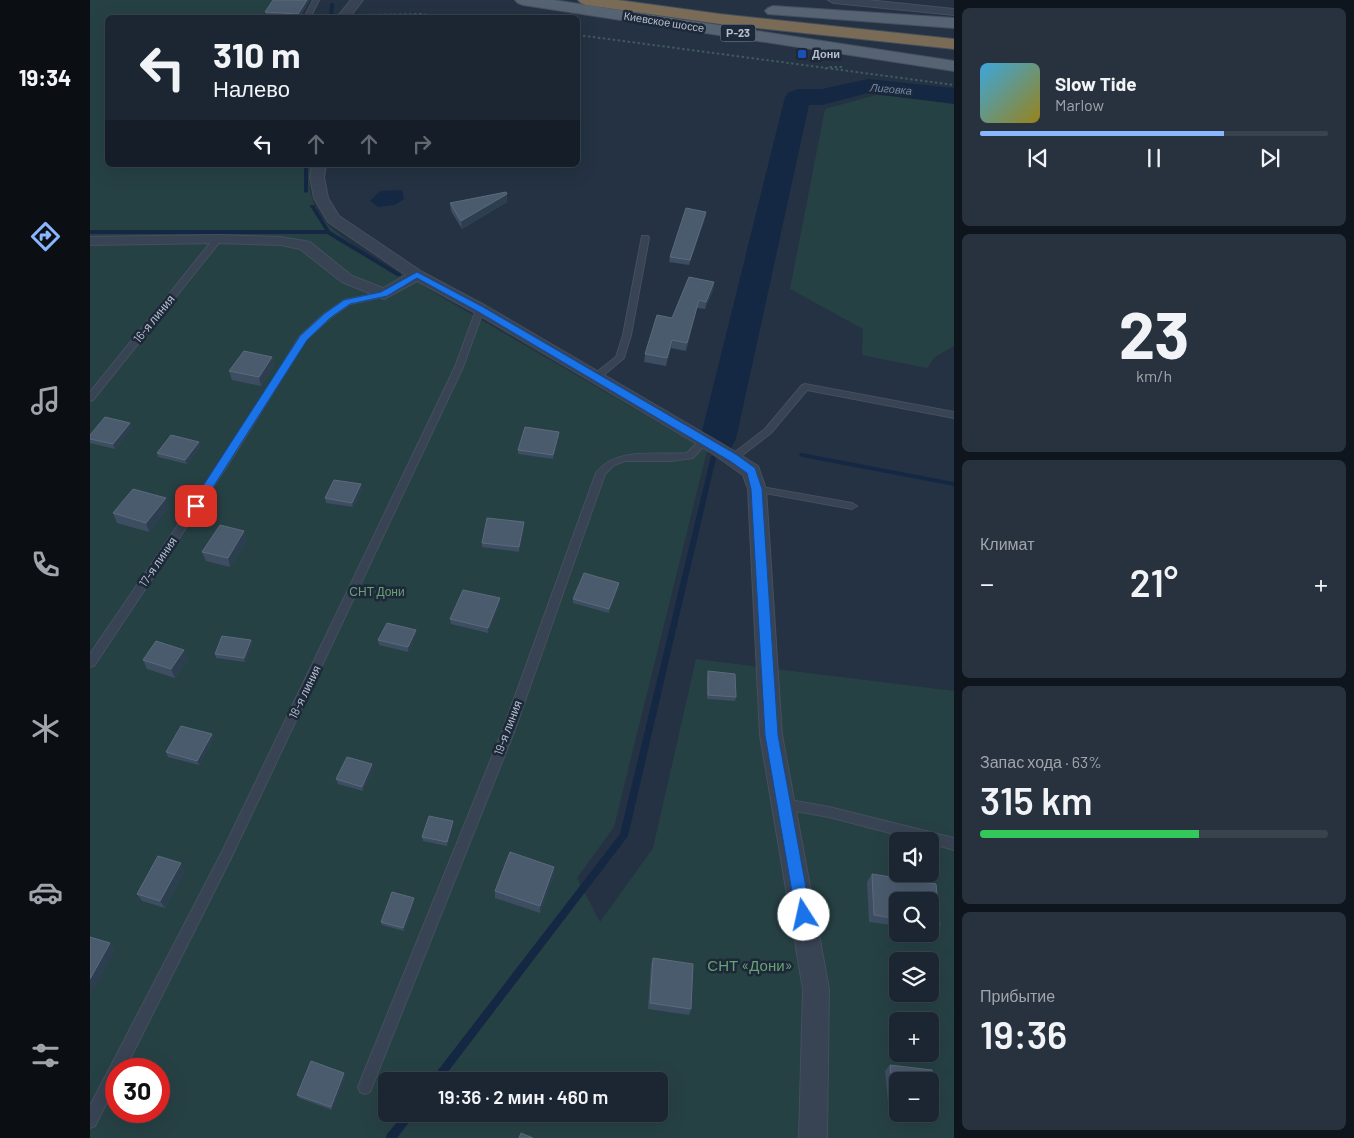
<!DOCTYPE html>
<html lang="ru">
<meta charset="utf-8">
<style>
body{margin:0;font-family:Barlow,sans-serif;background:#28323e;color:#f1f3f6;height:100vh;display:flex;flex-direction:column;font-size:19px;white-space:nowrap}
*{box-sizing:border-box;margin:0}
p{font-size:16px;color:#a0a5ac}
.icon{flex:none;width:28px;height:28px;fill:none;stroke:currentColor;stroke-width:2;stroke-linecap:round;stroke-linejoin:round}
.map{position:relative;flex:1;overflow:hidden}
.panel{display:flex;flex-direction:column;gap:8px;padding:8px;background:#0f151c;width:400px}
.panel>*{flex:none}
.hud{position:absolute;left:15px;top:15px;width:475px;height:152px;border-radius:8px;box-shadow:0 5px 20px #0002,0 0 0 1px #39434d;background:#1b2632;color:#f1f3f6;overflow:hidden}
.tools{position:absolute;left:799px;top:832px;display:grid;gap:10px}
.tools a{display:grid;place-items:center;width:50px;height:50px;border-radius:8px;background:#1b2632;box-shadow:0 5px 20px #0002,0 0 0 1px #39434d;font-size:25px}
.speed{position:absolute;left:15px;top:1058px;display:flex;gap:10px;font-size:25px;font-weight:700;text-align:center}
.speed>*{display:grid;place-content:center;width:65px;height:65px;border-radius:50%;background:#1b2632;box-shadow:0 5px 20px #0002,0 0 0 1px #39434d;line-height:1}
.speed .limit{border:8px solid #d22;background:#fff;color:#111}
.pin{position:absolute;display:grid;place-items:center;width:42px;height:42px;color:#fff;margin:-21px;border-radius:10px;box-shadow:0 2px 8px #0006}
.me{position:absolute;width:55px;margin:-28px;rotate:350deg;stroke-linejoin:round;filter:drop-shadow(0 0 4px #0008)}
.turn{display:flex;align-items:center;gap:18px;height:105px;padding:0 25px;font-size:22px}
.turn .icon{width:65px;height:65px;stroke-width:2.5}
.turn b{display:block;font-size:35px;line-height:42px}
.lanes{display:flex;align-items:center;height:48px;padding:0 25px;background:#0003;justify-content:center;gap:25px;direction:ltr}
.lanes .off{opacity:.35}
.big{font-size:38px;font-weight:600;line-height:1.1}
.panel .tile{flex:1;display:flex;flex-direction:column;justify-content:center;gap:8px;min-width:0;padding:0 18px;border-radius:8px;background:#28323e}
.panel .dial{align-items:center;gap:0}
.dial b{font-size:65px;line-height:1}
.song{display:flex;align-items:center;gap:15px}
.cover{width:60px;height:60px;border-radius:8px;background:linear-gradient(135deg,hsl(200 70% 55%),hsl(50 70% 35%))}
.played{height:5px;border-radius:2px;background:linear-gradient(90deg,#88b7ff 70%,#39434d 70%)}
.keys{display:flex;justify-content:space-around;direction:ltr}
.heat{display:flex;justify-content:space-between;align-items:center;font-size:28px;direction:ltr}
.charge{height:8px;border-radius:4px;background:linear-gradient(90deg,#34c759 63%,#39434d 0)}
.trip{position:absolute;left:288px;top:1072px;width:290px;height:50px;border-radius:8px;background:#1b2632;box-shadow:0 5px 20px #0002,0 0 0 1px #39434d;font-weight:600;line-height:50px;text-align:center}
main{display:flex;flex:1;min-height:0}
.menu{display:flex;flex-direction:column;width:90px;justify-content:space-around;align-items:center;background:#0b0f14;color:#a0a5ac}
.menu .icon{width:35px;height:35px}
.menu .active{color:#88b7ff}
.menu b{font-size:22px;color:#f1f3f6}
.map>svg:first-child{display:block}
.green{fill:#264144;fill-rule:evenodd}
.water{fill:#152843}
.lines{fill:none;stroke-linecap:round;stroke-linejoin:round}
.stream{fill:#152843;fill-rule:evenodd}
.river{fill:#152843;fill-rule:evenodd}
.lane-casing{stroke:#454f5f;stroke-width:2}
.street-casing{stroke:#454f5f;stroke-width:2}
.primary-casing{stroke:#454f5f;stroke-width:2}
.highway-casing{stroke:#434e5d;stroke-width:2}
.path{stroke:#3f5a5c;stroke-width:2;stroke-dasharray:2.5 2.5;stroke-linecap:butt}
.lane{fill:#384353;fill-rule:evenodd}
.street{fill:#384353;fill-rule:evenodd}
.primary{fill:#566373;fill-rule:evenodd}
.highway{fill:#796b55;fill-rule:evenodd}
.wall{fill:#3e4e62}
.shaded-wall{fill:#2e3e51}
.building{fill:#4b5b6e;stroke:#5b6a7c}
.route{fill:#1a73e8;stroke:#114b97}
.transit-dot{fill:#1a4fb4;stroke:#1d2838;stroke-width:2}
.labels{text-anchor:middle;stroke-width:5;stroke-linejoin:round;paint-order:stroke}
.far-street-label{font-size:11px;fill:#b5bfcd;stroke:#1d2838}
.shield{fill:#1d2838;stroke:#8792a0;stroke-width:1}
.shield-label{font-size:11px;font-weight:bold;fill:#b5bfcd}
.far-poi-label{font-size:11px;font-weight:bold;fill:#b5bfcd;stroke:#1d2838;text-anchor:start}
.far-water-label{font-size:11px;font-style:italic;fill:#6c89ae;stroke:#1d2838}
.street-label{font-size:12px;fill:#b5bfcd;stroke:#1d2838}
.park-label{font-size:12px;fill:#6aa076;stroke:#1d2838}
.near-park-label{font-size:15px;fill:#6aa076;stroke:#1d2838}
</style>
<main>
<nav class="menu">
<b>19:34</b>
<svg class="icon active" aria-label="directions" viewBox="0 0 24 24"><path d="M12 3l9 9-9 9-9-9zM9 14v-3h6M13 9l2 2-2 2"/></svg>
<svg class="icon" aria-label="music" viewBox="0 0 24 24"><path d="M9 18V5l10-2v13"/><circle cx="6" cy="18" r="3"/><circle cx="16" cy="16" r="3"/></svg>
<svg class="icon" aria-label="phone" viewBox="0 0 24 24"><path d="M5 4h4l2 5-3 2q2 4 5 5l2-3 5 2v4C11 20 4 13 5 4z"/></svg>
<svg class="icon" aria-label="climate" viewBox="0 0 24 24"><path d="M12 3v18M4 7l16 10M4 17L20 7"/></svg>
<svg class="icon" aria-label="car" viewBox="0 0 24 24"><path d="M5 17H2v-5l4-1 3-4h7l3 4 3 1v5h-3M9 17h6M6 11h13"/><circle cx="7" cy="17" r="2"/><circle cx="17" cy="17" r="2"/></svg>
<svg class="icon" aria-label="filters" viewBox="0 0 24 24"><path d="M4 7h16M4 17h16"/><circle cx="9" cy="7" r="2"/><circle cx="15" cy="17" r="2"/></svg>
</nav>
<div class="map">
<svg width="864" height="1138" viewBox="0 0 864 1138">
<rect width="100%" height="100%" fill="#243243"/>
<g class="green">
<path d="M0 0H183L172 17 18 18V165H221C214 209 236 226 269 249L617 451 524 827 487 878 510 922 563 848 606 659 864 691V1138H0ZM808 841H840V874H808ZM808 901H840V934H808ZM808 961H840V994H808ZM808 1021H840V1054H808ZM26 1069H69V1111H26ZM296 1081H569V1114H296ZM808 1081H840V1114H808Z"/>
<polygon points="786,95 864,103 864,346 845,357 837,368 772,355 773,329 700,289 735,109"/>
</g>
<polygon class="water" points="312,190 314,199 305,205 288,207 280,201 290,191"/>
<g class="lines">
<g class="stream">
<polygon points="242,3 244,4 243,18 239,18 240,4"/>
<polygon points="214,165 218,165 218,192 216,193 214,192"/>
<polygon points="220,205 224,205 240,231 311,274 311,276 307,276 237,234 0,234 0,230 235,230 220,206"/>
<polygon points="710,453 712,453 864,482 864,486 712,457 709,455"/>
<polygon points="621,456 623,456 626,458 538,836 351,1081 340,1081 342,1078 530,834"/>
<polygon points="314,1114 325,1114 323,1117 307,1138 296,1138 297,1134"/>
</g>
<polygon class="river" points="778,79 864,88 864,104 778,93 732,105 719,105 646,439 641,448 628,451 615,448 610,439 695,97 699,92 708,89 732,89"/>
<defs>
<g id="lane">
<polygon points="223,0 229,0 220,18 214,18"/>
<polygon points="552,236 558,236 559,238 541,335 534,358 509,379 503,379 503,375 526,357 533,335"/>
<polygon points="125,237 128,237 132,239 3,400 0,401 0,392"/>
<polygon points="294,292 297,292 297,296 260,304 240,318 216,340 141,460 4,666 0,667 0,654 135,456 210,336 234,314 254,300"/>
<polygon points="387,307 393,307 394,309 373,367 141,858 35,1069 26,1069 26,1084 5,1126 0,1128 0,1106 133,850 365,367"/>
<polygon points="715,384 864,412 864,418 717,390 681,433 646,460 640,460 638,458 640,456 675,429 712,385"/>
<path d="M614 438 618 441 603 458 581 461H535L524 465 515 474 424 732 280 1092 275 1094 270 1092 268 1087 412 732 506 473C525 446 568 456 597 453L611 439Z"/>
<polygon points="667,486 762,503 767,506 762,509 664,491 662,489 664,487"/>
<polygon points="694,799 739,807 864,838 864,850 840,843 840,841 831,841 739,817 694,809 690,808 688,804 690,800"/>
</g>
<g id="street">
<polygon points="261,0 273,0 259,18 249,18 248,16"/>
<polygon points="738,0 777,0 864,9 864,15 744,3"/>
<polygon points="222,165 236,165 234,177 238,198 249,216 332,272 396,306 634,445 668,466 676,489 692,735 739,989 737,1138 709,1138 713,989 670,735 658,489 653,475 622,453 384,312 327,281 294,299 252,282 210,249 191,245 128,243 0,245 0,237 128,235 191,237 215,241 220,242 262,276 293,288 316,275 238,222 224,198 220,177"/>
</g>
<g id="primary">
<polygon points="425,0 463,0 864,61 864,71 433,5 428,3"/>
<polygon points="683,6 864,18 864,28 678,14 675,11 678,8"/>
</g>
<polygon id="highway" points="488,0 528,0 630,14 864,39 864,49 630,24 496,5 491,3"/>
</defs>
<use href="#lane" class="lane-casing"/>
<use href="#street" class="street-casing"/>
<use href="#primary" class="primary-casing"/>
<use href="#highway" class="highway-casing"/>
<g class="path">
<polyline points="274,15 331,14 362,18"/>
<polyline points="488,35 864,85"/>
<polyline points="735,69 739,67 754,67"/>
</g>
<use href="#lane" class="lane"/>
<use href="#street" class="street"/>
<use href="#primary" class="primary"/>
<use href="#highway" class="highway"/>
</g>
<g class="wall">
<polygon points="220,0 209,18 176,17 175,12"/>
<polygon points="417,202 372,229 361,211 360,203"/>
<polygon points="616,216 599,265 579,262 580,257"/>
<polygon points="624,282 623,290 615,309 607,308 596,351 581,348 576,366 554,362 555,354 582,318"/>
<polygon points="182,357 184,366 171,386 142,380 139,371"/>
<polygon points="42,428 25,449 0,443 0,435"/>
<polygon points="469,436 463,459 428,454 428,450"/>
<polygon points="109,442 110,447 97,464 68,457 67,453"/>
<polygon points="271,484 272,489 263,507 236,503 235,498"/>
<polygon points="79,507 59,532 27,523 23,513"/>
<polygon points="434,522 434,527 429,552 392,547 392,543"/>
<polygon points="157,540 140,567 116,561 112,552"/>
<polygon points="529,583 529,587 519,613 483,603 483,599"/>
<polygon points="410,598 410,603 398,633 361,624 360,619"/>
<polygon points="326,634 318,652 289,645 288,640"/>
<polygon points="161,640 162,644 155,662 126,658 125,654"/>
<polygon points="94,650 98,659 85,678 57,669 53,660"/>
<polygon points="618,671 646,697 645,701 617,699 617,676"/>
<polygon points="122,734 123,738 109,765 78,757 76,752"/>
<polygon points="283,768 273,791 248,784 246,779"/>
<polygon points="363,825 357,846 333,841 332,837"/>
<polygon points="464,867 464,874 450,913 405,898 405,891"/>
<polygon points="95,870 75,908 52,901 47,894"/>
<polygon points="782,874 846,884 850,925 845,932 840,931 840,901 808,901 808,926 779,922 777,882"/>
<polygon points="324,902 314,931 292,925 291,922"/>
<polygon points="563,958 601,1009 599,1015 558,1009 561,964"/>
<polygon points="800,1065 842,1070 846,1102 840,1107 840,1081 808,1081 808,1104 798,1102 795,1071"/>
<polygon points="255,1076 242,1110 209,1098 207,1095"/>
</g>
<g class="shaded-wall">
<polygon points="217,0 220,0 208,18 208,14"/>
<polygon points="417,194 417,202 372,229 371,221"/>
<polygon points="616,212 616,216 599,265 600,260"/>
<polygon points="624,282 623,290 615,309 616,302"/>
<polygon points="609,300 607,308 596,351 597,343"/>
<polygon points="582,340 581,348 576,366 577,358"/>
<polygon points="182,357 184,366 171,386 169,377"/>
<polygon points="40,423 42,428 25,449 23,444"/>
<polygon points="469,432 469,436 463,459 463,455"/>
<polygon points="109,442 110,447 97,464 95,460"/>
<polygon points="271,484 272,489 263,507 262,503"/>
<polygon points="76,498 79,507 59,532 56,523"/>
<polygon points="434,522 434,527 429,552 429,547"/>
<polygon points="154,531 157,540 140,567 138,558"/>
<polygon points="529,583 529,587 519,613 519,609"/>
<polygon points="410,598 410,603 398,633 398,628"/>
<polygon points="326,630 326,634 318,652 318,647"/>
<polygon points="161,640 162,644 155,662 154,658"/>
<polygon points="94,650 98,659 85,678 81,669"/>
<polygon points="122,734 123,738 109,765 107,761"/>
<polygon points="282,764 283,768 273,791 272,787"/>
<polygon points="363,821 363,825 357,846 357,842"/>
<polygon points="91,863 95,870 75,908 70,901"/>
<polygon points="464,867 464,874 450,913 450,906"/>
<polygon points="324,898 324,902 314,931 313,928"/>
<polygon points="20,943 25,950 0,996 0,979"/>
<polygon points="254,1073 255,1076 242,1110 241,1107"/>
</g>
<g class="building">
<polygon points="183,0 217,0 208,14 175,12"/>
<polygon points="416,192 417,194 371,221 360,203"/>
<polygon points="596,208 616,212 600,260 580,257"/>
<polygon points="599,277 624,282 616,302 609,300 597,343 582,340 577,358 555,354 567,315 582,318"/>
<polygon points="154,351 182,357 169,377 139,371"/>
<polygon points="15,417 40,423 23,444 0,439 0,435"/>
<polygon points="435,427 469,432 463,455 428,450"/>
<polygon points="81,435 109,442 95,460 67,453"/>
<polygon points="244,480 271,484 262,503 235,498"/>
<polygon points="43,489 76,498 56,523 23,513"/>
<polygon points="397,518 434,522 429,547 392,543"/>
<polygon points="130,525 154,531 138,558 112,552"/>
<polygon points="494,573 529,583 519,609 483,599"/>
<polygon points="373,590 410,598 398,628 360,619"/>
<polygon points="297,623 326,630 318,647 288,640"/>
<polygon points="132,636 161,640 154,658 125,654"/>
<polygon points="66,641 94,650 81,669 53,660"/>
<polygon points="618,671 645,674 646,697 618,695"/>
<polygon points="91,726 122,734 107,761 76,752"/>
<polygon points="257,757 282,764 272,787 246,779"/>
<polygon points="339,816 363,821 357,842 332,837"/>
<polygon points="420,852 464,867 450,906 405,891"/>
<polygon points="68,856 91,863 70,901 47,894"/>
<polygon points="782,874 846,884 850,925 840,923 840,901 808,901 808,919 784,915"/>
<polygon points="302,892 324,898 313,928 291,922"/>
<polygon points="0,937 20,943 0,979"/>
<polygon points="563,958 603,964 601,1009 560,1003"/>
<polygon points="221,1061 254,1073 241,1107 207,1095"/>
<polygon points="800,1065 842,1070 846,1102 840,1101 840,1081 808,1081 808,1098 803,1097"/>
<polygon points="431,1133 443,1138 429,1138"/>
</g>
<polygon class="route" points="327,272 393,307 647,455 665,468 672,489 688,735 721,915 719,920 714,922 708,920 706,915 675,735 661,489 657,473 640,461 387,311 327,278 297,296 260,304 240,318 217,340 109,509 102,509 100,506 102,503 210,336 234,314 254,300 291,292"/>
<rect class="transit-dot" x="707" y="49" width="10" height="10" rx="2.5"/>
<g class="labels">
<g class="far-street-label">
<text transform="translate(574 22) rotate(9)" y="4">Киевское шоссе</text>
</g>
<rect class="shield" x="630.5" y="24.5" width="35" height="17" rx="4"/>
<g class="shield-label">
<text x="648" y="37">Р-23</text>
</g>
<g class="far-poi-label">
<text x="722" y="58">Дони</text>
</g>
<g class="far-water-label">
<text transform="translate(801 89) rotate(5)" y="4">Лиговка</text>
</g>
<g class="street-label">
<text transform="translate(64 319) rotate(-51)" y="4">16-я линия</text>
<text transform="translate(68 562) rotate(-56)" y="4">17-я линия</text>
<text transform="translate(215 692) rotate(-64)" y="4">18-я линия</text>
<text transform="translate(418 728) rotate(-69)" y="4">19-я линия</text>
</g>
<g class="park-label">
<text x="287" y="596">СНТ Дони</text>
</g>
<g class="near-park-label">
<text x="660" y="971">СНТ «Дони»</text>
</g>
</g>
</svg>
<div class="tools">
<a><svg class="icon" aria-label="sound" viewBox="0 0 24 24"><path d="M4 9h4l5-4v14l-5-4H4zM17 9q2 3 0 6"/></svg></a>
<a><svg class="icon" aria-label="search" viewBox="0 0 24 24"><circle cx="10" cy="10" r="6"/><path d="M15 15l6 6"/></svg></a>
<a><svg class="icon" aria-label="layers" viewBox="0 0 24 24"><path d="M12 4l9 5-9 5-9-5zM3 14l9 5 9-5"/></svg></a>
<a>+</a>
<a>−</a>
</div>
<div class="speed"><div class="limit">30</div></div>
<div class="pin" style="left:106px;top:506px;background:#d93025"><svg class="icon" aria-label="arrive" viewBox="0 0 24 24"><path d="M6 21V4h12l-3 4 3 4H6"/></svg></div>
<svg class="me" style="left:714px;top:915px" viewBox="-20 -20 40 40"><circle r="19" fill="#fff"/><path d="M0-13L10 11 0 6-10 11z" fill="#1a73e8"/></svg>
<div class="trip">19:36 · 2 мин · 460 m</div>
<div class="hud">
<div class="turn"><svg class="icon" aria-label="left" viewBox="0 0 24 24"><path d="M17 20v-9H6M10 6l-5 5 5 5"/></svg><div><b>310 m</b>Налево</div></div>
<div class="lanes"><svg class="icon" aria-label="left" viewBox="0 0 24 24"><path d="M17 20v-9H6M10 6l-5 5 5 5"/></svg><svg class="icon off" aria-label="ahead" viewBox="0 0 24 24"><path d="M12 20V5M6 11l6-6 6 6"/></svg><svg class="icon off" aria-label="ahead" viewBox="0 0 24 24"><path d="M12 20V5M6 11l6-6 6 6"/></svg><svg class="icon off" aria-label="right" viewBox="0 0 24 24"><path d="M7 20v-9h11M14 6l5 5-5 5"/></svg></div>
</div>
</div>
<section class="panel">
<div class="tile">
<div class="song"><i class="cover"></i><div><b>Slow Tide</b><p>Marlow</p></div></div>
<div class="played"></div>
<div class="keys"><svg class="icon" aria-label="previous" viewBox="0 0 24 24"><path d="M18 5L8 12l10 7zM5 5v14"/></svg><svg class="icon" aria-label="pause" viewBox="0 0 24 24"><path d="M8 5v14M16 5v14"/></svg><svg class="icon" aria-label="next" viewBox="0 0 24 24"><path d="M6 5l10 7-10 7zM19 5v14"/></svg></div>
</div>
<div class="tile dial"><b>23</b><p>km/h</p></div>
<div class="tile"><p>Климат</p>
<div class="heat"><a>−</a><b class="big">21°</b><a>+</a></div>
</div>
<div class="tile"><p>Запас хода · 63%</p><b class="big">315 km</b><div class="charge"></div></div>
<div class="tile"><p>Прибытие</p><b class="big">19:36</b></div>
</section>
</main>
